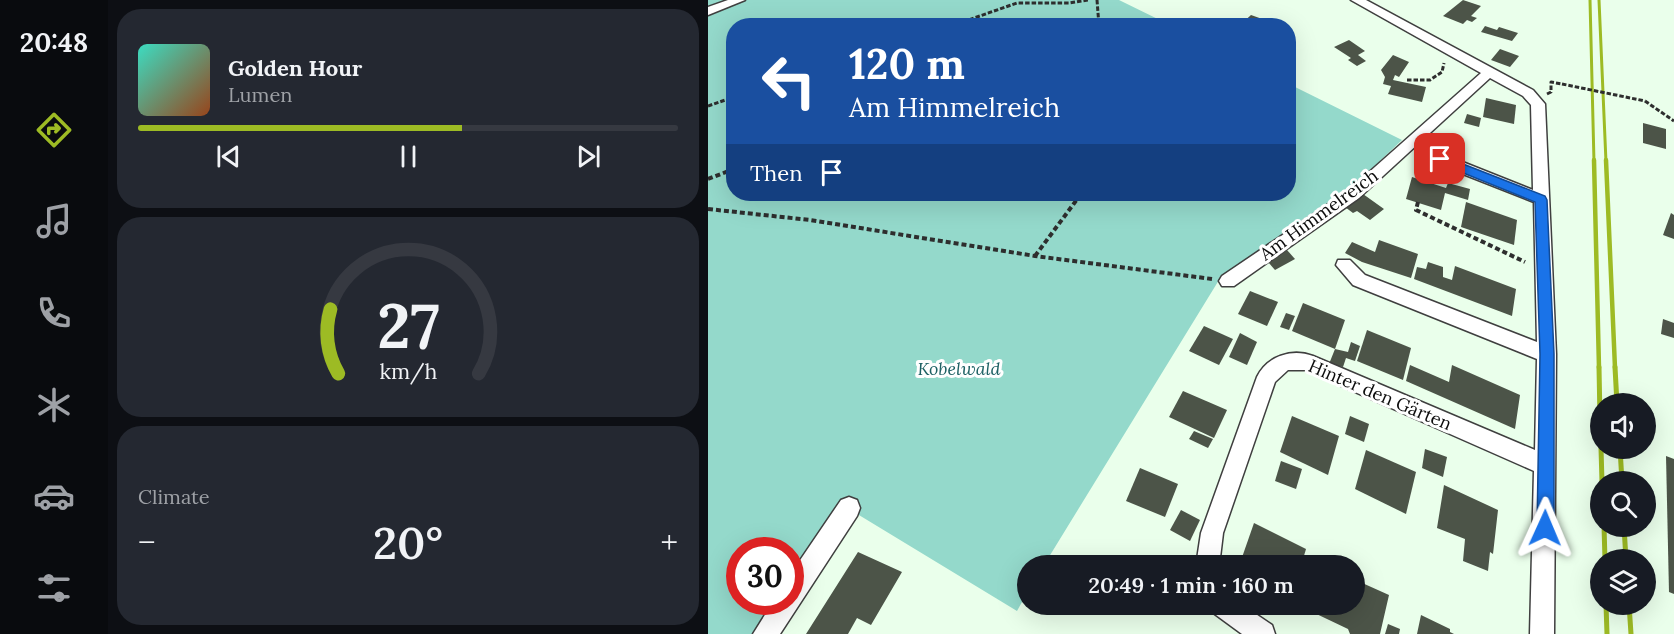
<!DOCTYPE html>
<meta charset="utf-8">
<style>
body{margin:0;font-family:Lora,serif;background:#242831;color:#f1f3f6;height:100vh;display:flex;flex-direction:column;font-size:22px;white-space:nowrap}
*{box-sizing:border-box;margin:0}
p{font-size:20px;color:#9ea1a6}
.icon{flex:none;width:33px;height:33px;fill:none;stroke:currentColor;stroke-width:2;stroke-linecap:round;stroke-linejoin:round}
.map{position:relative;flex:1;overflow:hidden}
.drawer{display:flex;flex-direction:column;gap:9px;padding:9px;background:#0d0f14;width:600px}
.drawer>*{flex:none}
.guide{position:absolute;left:18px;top:18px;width:570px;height:183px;border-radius:24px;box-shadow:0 6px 24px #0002;background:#1a4fa0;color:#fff;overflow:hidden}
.tools{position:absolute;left:882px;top:393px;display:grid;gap:12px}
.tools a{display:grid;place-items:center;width:66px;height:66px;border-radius:50%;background:#171b24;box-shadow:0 6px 24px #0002;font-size:30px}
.speed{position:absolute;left:18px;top:537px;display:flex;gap:12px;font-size:30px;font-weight:700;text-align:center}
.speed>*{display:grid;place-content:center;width:78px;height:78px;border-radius:50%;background:#171b24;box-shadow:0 6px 24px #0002;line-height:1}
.speed .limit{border:9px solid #d22;background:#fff;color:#111}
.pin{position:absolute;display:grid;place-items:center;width:51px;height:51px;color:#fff;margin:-26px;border-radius:12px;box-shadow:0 3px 9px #0006}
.me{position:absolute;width:66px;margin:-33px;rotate:1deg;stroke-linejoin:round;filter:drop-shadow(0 0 4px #0008)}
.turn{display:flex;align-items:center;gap:21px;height:126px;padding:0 24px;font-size:27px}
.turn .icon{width:78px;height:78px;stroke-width:2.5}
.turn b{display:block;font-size:42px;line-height:51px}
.then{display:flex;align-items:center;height:57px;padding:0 24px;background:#0003;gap:12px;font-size:22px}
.big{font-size:45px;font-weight:600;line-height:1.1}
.drawer .widget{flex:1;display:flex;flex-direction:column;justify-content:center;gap:9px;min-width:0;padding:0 21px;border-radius:24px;background:#242831}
.drawer .dial{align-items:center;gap:0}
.dial svg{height:156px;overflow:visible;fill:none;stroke:#363941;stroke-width:7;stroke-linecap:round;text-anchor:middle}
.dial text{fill:#f1f3f6;stroke:none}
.song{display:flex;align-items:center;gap:18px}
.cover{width:72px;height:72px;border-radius:9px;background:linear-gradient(135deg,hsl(170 70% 55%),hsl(20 70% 35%))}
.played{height:6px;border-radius:3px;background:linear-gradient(90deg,#9dbb24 60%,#363941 60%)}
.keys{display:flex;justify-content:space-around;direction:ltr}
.heat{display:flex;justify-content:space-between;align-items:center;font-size:33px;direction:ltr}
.trip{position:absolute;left:309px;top:555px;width:348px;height:60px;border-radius:30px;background:#171b24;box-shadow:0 6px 24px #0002;font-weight:600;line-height:60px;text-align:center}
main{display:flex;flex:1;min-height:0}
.menu{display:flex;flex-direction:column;width:108px;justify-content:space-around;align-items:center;background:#090b0e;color:#9ea1a6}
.menu .icon{width:42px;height:42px}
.menu .current{color:#9dbb24}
.menu b{font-size:27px;color:#f1f3f6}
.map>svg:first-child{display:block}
.forest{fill:#94d9cb}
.building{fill:#4c5448}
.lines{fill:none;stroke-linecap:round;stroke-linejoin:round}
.minor-casing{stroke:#3f3f3f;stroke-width:3}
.path-far1{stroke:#2e2e2e;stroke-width:3;stroke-dasharray:4.5 2;stroke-linecap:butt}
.path{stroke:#2e2e2e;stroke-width:4;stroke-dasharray:5 3;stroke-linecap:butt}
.minor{fill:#fff;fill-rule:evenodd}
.rail-far2{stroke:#9dbb24;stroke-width:3}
.rail-far1{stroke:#9dbb24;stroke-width:4.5}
.rail{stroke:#9dbb24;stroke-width:5}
.path-bridge{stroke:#2e2e2e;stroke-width:3;stroke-dasharray:4.5 2;stroke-linecap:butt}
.route{fill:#1a73e8;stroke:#114b97;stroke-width:1.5}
.labels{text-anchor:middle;stroke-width:6;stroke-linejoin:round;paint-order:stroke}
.street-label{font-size:18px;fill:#0c0c0c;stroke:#fff}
.park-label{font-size:18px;font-style:italic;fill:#1c6063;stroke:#fff}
</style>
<main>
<nav class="menu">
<b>20:48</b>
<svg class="icon current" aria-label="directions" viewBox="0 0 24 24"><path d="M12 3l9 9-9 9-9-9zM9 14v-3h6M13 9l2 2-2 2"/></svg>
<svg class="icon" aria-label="music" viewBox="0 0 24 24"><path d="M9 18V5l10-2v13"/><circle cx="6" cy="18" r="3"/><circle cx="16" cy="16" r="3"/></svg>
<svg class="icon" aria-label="phone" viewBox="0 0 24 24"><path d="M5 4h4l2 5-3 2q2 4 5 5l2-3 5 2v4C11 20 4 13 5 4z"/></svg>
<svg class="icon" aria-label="climate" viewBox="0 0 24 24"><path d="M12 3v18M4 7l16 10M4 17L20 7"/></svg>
<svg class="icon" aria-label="car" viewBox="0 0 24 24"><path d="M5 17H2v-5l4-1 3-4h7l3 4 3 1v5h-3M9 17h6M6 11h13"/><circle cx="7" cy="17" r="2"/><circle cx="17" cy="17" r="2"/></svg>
<svg class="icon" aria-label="filters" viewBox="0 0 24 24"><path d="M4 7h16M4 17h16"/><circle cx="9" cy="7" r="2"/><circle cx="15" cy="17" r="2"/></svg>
</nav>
<section class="drawer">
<div class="widget">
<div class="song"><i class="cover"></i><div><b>Golden Hour</b><p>Lumen</p></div></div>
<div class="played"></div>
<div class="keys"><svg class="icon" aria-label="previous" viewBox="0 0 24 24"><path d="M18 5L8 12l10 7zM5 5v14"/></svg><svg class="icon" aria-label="pause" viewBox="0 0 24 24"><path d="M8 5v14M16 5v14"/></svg><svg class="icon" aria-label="next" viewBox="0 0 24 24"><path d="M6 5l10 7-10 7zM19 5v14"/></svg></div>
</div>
<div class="widget dial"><svg viewBox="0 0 100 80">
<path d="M14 69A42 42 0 1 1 86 69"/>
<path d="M14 69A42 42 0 0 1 10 36" stroke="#9dbb24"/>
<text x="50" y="56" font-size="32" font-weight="700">27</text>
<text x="50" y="72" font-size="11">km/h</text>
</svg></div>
<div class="widget"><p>Climate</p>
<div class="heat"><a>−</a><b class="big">20°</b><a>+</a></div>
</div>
</section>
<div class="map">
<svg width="966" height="634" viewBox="0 0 966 634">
<rect width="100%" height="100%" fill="#eaffeb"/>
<polygon class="forest" points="0,0 411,0 462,25 26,26 26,194 580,194 581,84 694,140 639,192 511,280 336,565 320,566 319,593 309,611 141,509 83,596 82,550 32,550 32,602 79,602 57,634 0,634"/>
<g class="building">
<polygon points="755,0 773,6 763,16 769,18 764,22 759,20 755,24 735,16"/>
<polygon points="543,15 571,25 571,26 531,26"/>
<polygon points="777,26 789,30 791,27 810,33 804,41 773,32"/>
<polygon points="641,40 657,51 650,55 658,61 649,66 640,60 643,58 626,47"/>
<polygon points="792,49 811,56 802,67 783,60"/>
<polygon points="685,55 701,62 691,77 687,75 685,80 718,87 714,102 680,94 683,86 675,84 677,77 673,70"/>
<polygon points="778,98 808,105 806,124 775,117"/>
<polygon points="759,114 773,118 771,127 756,123"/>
<polygon points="935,123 958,129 958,149 935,143"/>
<polygon points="704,177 738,188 740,183 762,189 760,200 737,193 733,210 698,199"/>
<polygon points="655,194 676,209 662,220 649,211 645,213 637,207"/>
<polygon points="758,202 809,220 806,245 753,227"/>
<polygon points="963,213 966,215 966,239 955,235"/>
<polygon points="671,240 710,254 703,278 654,262 637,253 644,242 667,252"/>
<polygon points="579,250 587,259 567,270 560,262"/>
<polygon points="720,262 735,267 735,277 744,280 747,266 808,289 804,316 706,279 709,267 718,269"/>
<polygon points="542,291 570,302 559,326 530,314"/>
<polygon points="595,303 637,320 627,349 584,331"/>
<polygon points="578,313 587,316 581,330 572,327"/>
<polygon points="955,319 966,323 966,338 953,334"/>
<polygon points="496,326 525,339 511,365 481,351"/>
<polygon points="659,330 703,348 695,380 649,361"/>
<polygon points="532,333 549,342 539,365 521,357"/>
<polygon points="643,342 652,346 647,361 638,358 635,367 621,364 627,349 640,352"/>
<polygon points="702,365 741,382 744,365 812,395 807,429 698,381"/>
<polygon points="475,391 519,410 506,438 461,417"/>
<polygon points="584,416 631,436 620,475 572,452"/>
<polygon points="642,416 661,424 656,442 637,434"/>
<polygon points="486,431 505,439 500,448 481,439"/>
<polygon points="717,449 739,457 735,477 714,468"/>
<polygon points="658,450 708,472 698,514 647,489"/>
<polygon points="958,456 966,459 966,594 961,592"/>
<polygon points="573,461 594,469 588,489 567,481"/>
<polygon points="432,468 470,484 457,517 418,501"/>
<polygon points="736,485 790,510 785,554 782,552 780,571 755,561 757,539 729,528"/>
<polygon points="473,510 492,520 482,541 462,530"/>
<polygon points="546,523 598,549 593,566 531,566"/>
<polygon points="150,552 194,572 163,625 149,618 140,634 98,634"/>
<polygon points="646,577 653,580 652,582 681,595 672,634 642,634 640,629 598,609 599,604 646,604"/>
<polygon points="713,615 742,629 742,632 746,634 709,634"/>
<polygon points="680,624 692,629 691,634 677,634"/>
</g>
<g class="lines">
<defs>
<g id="minor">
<polygon points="20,0 37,0 0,15 0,7"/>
<path d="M643 0H658L825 90 837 104 848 354 846 634H822L826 471 597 370H580L567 382 515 533 511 566H488L493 533 549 377C559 356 584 348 605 356L827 450 829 359 645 285 628 265 630 260H642L657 275 829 342 826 202 727 163 725 159 727 155H737L825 190 823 105 815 96 782 78 651 198 526 286H514L511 281 514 276 641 190 773 73Z"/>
<polygon points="141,497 149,500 152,508 149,516 72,634 45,634 65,602 82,602 82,575 133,500"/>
<polygon points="500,604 533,604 564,625 567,634 534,634 504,612"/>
</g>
</defs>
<use href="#minor" class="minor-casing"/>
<g class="path-far1">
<polyline points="389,0 391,26"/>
<polyline points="243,26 309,3 361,3 380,0"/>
<polyline points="699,80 722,80 734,72 736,63"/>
<polyline points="839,94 843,92 843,82 854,84"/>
<polyline points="937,101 966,121"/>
<polyline points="0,106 26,97"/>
</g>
<g class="path">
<polyline points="0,179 26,169"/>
<polyline points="710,202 708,210 817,262"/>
<polyline points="0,209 102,220 327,256 504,279"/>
<polyline points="327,256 373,194"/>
</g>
<use href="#minor" class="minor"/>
<g class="rail-far2">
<polyline points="882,0 886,162"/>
<polyline points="891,0 898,162"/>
</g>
<g class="rail-far1">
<polyline points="886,160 891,368"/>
<polyline points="898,160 907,368"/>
</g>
<g class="rail">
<polyline points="891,367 892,420"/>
<polyline points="907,367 909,404"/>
<polyline points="893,448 894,482"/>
<polyline points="912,448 914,482"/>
<polyline points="896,526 897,560"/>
<polyline points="916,526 918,560"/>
<polyline points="898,604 899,634"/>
<polyline points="921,604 923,634"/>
</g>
<polyline class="path-bridge" points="854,84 937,101"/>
</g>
<polygon class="route" points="732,155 837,196 839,200 846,354 846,528 843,534 837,537 831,534 829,528 832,354 827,202 728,162 728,156"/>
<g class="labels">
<g class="street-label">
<text transform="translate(611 215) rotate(-36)" y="6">Am Himmelreich</text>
<text transform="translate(672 395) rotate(23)" y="6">Hinter den Gärten</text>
</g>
<g class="park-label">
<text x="251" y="375">Kobelwald</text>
</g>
</g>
</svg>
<div class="tools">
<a><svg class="icon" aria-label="sound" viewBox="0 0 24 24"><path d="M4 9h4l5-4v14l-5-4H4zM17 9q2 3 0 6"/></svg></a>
<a><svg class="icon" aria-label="search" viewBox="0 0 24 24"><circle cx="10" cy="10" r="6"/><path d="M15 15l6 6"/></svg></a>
<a><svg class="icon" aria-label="layers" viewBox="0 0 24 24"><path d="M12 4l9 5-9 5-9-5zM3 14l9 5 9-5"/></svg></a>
</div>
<div class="speed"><div class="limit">30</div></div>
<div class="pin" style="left:732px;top:159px;background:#d93025"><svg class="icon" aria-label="arrive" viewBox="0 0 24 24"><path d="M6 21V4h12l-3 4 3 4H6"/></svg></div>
<svg class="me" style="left:837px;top:528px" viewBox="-20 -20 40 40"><path d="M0-17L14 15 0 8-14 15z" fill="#1a73e8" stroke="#fff" stroke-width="4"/></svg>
<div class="trip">20:49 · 1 min · 160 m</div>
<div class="guide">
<div class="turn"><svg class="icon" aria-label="left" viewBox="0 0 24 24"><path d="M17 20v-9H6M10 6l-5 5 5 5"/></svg><div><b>120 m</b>Am Himmelreich</div></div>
<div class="then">Then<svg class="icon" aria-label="arrive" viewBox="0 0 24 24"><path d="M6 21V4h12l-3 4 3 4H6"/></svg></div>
</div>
</div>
</main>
